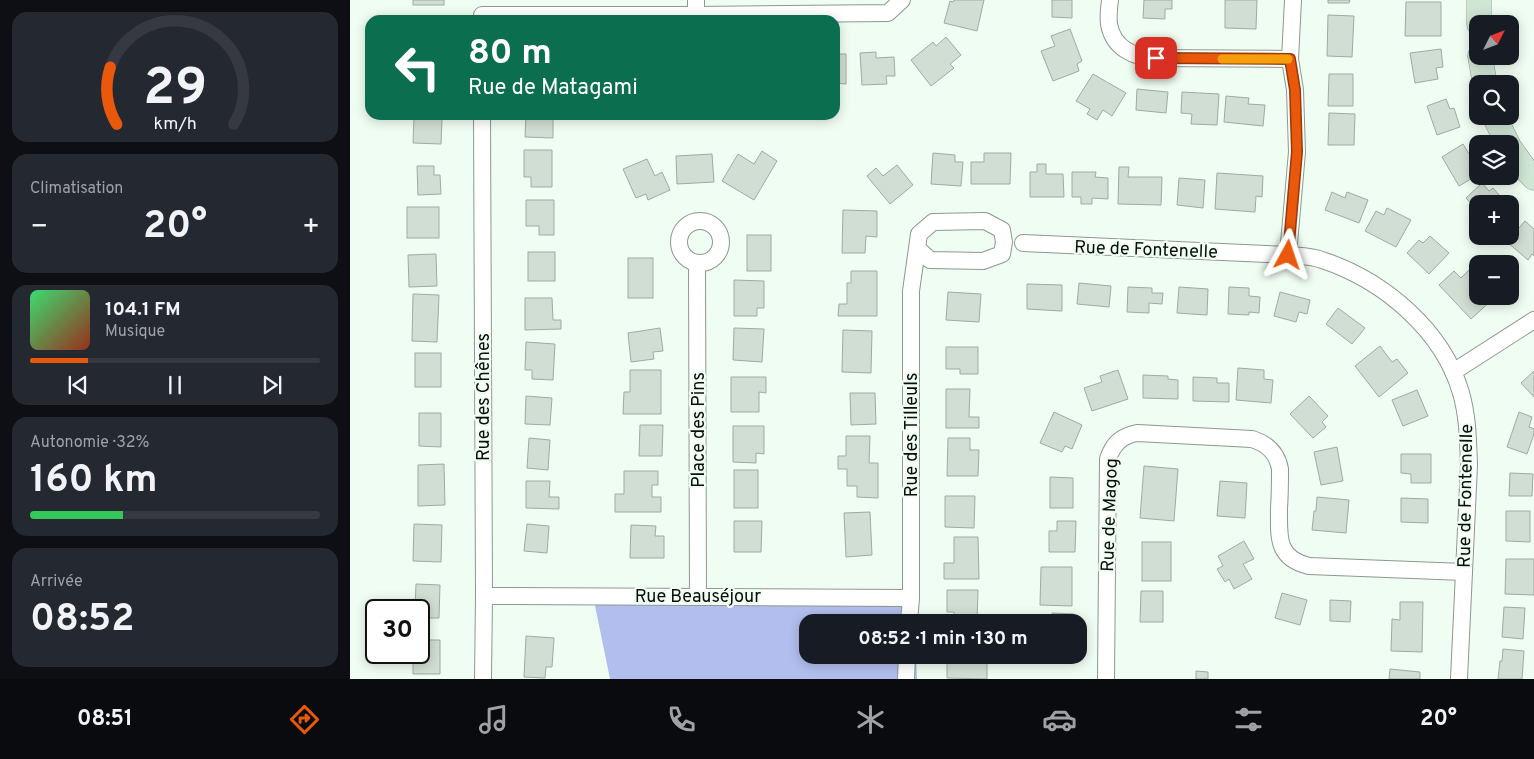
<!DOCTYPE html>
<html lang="fr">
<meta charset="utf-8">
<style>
body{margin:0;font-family:Overpass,sans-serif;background:#242831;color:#f1f3f6;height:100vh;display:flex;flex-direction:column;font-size:19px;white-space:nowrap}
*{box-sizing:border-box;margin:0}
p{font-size:16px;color:#9ea1a6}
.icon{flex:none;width:28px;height:28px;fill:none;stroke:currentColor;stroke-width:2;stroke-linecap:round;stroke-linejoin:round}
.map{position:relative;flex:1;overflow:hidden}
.drawer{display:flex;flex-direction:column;gap:12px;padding:12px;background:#0d0f14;width:350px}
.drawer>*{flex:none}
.hud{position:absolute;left:15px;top:15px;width:475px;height:105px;border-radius:15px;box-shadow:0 2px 12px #0003;background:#0b6e4f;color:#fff;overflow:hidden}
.needle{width:32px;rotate:48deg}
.tools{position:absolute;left:1119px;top:15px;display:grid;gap:10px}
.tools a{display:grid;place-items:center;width:50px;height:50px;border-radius:10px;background:#171b24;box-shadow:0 2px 12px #0003;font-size:25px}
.speed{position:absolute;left:15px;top:599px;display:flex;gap:10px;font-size:25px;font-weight:700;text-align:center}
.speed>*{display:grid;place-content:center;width:65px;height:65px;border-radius:50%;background:#171b24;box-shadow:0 2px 12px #0003;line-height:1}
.speed .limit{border:2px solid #111;border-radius:8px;background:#fff;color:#111}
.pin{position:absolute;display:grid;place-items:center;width:42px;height:42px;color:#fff;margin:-21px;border-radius:10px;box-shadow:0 2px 8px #0006}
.me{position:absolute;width:55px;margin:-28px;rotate:5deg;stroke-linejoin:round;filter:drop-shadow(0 0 4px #0008)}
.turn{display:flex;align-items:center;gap:18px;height:105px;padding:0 20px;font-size:22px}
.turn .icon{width:65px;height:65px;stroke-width:2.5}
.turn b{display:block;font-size:35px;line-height:42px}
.big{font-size:38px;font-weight:700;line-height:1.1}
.drawer .card{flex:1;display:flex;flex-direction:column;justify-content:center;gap:8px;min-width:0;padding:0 18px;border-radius:15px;background:#242831}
.drawer .dial{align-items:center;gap:0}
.dial svg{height:130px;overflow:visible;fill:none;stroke:#363941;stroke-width:7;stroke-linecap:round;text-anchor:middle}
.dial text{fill:#f1f3f6;stroke:none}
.song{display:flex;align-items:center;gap:15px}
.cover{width:60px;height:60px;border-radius:8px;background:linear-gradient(135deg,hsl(140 70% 55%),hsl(10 70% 35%))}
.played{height:5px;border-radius:2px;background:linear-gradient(90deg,#ea580c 20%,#363941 20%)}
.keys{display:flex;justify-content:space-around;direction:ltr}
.heat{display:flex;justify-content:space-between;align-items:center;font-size:28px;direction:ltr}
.charge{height:8px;border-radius:4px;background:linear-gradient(90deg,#34c759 32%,#363941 0)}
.trip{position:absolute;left:449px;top:614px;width:288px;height:50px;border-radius:15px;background:#171b24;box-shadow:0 2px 12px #0003;font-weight:700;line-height:50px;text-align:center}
.menu{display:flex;height:80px;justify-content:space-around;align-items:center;background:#090b0e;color:#9ea1a6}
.menu .icon{width:35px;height:35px}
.menu .selected{color:#ea580c}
.menu b{font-size:22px;color:#f1f3f6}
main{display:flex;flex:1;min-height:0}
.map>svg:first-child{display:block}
.forest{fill:#b2beed}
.building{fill:#d1ded3;stroke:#9faba1}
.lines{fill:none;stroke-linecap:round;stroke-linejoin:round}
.street-casing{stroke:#8d988e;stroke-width:18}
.secondary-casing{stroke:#8d988e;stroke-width:25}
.street{stroke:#fff;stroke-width:16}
.secondary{stroke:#d0e6d4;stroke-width:24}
.route-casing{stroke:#983908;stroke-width:12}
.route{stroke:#ea580c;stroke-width:9}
.slow{stroke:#f59e0b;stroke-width:9}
.labels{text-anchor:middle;stroke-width:4.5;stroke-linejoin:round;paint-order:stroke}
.street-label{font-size:18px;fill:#090e0a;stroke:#f0fdf2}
</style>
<main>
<section class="drawer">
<div class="card dial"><svg viewBox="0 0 100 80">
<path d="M14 69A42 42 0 1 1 86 69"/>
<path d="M14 69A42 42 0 0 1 10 34" stroke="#ea580c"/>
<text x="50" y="56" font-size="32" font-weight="700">29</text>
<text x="50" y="72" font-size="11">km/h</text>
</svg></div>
<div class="card"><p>Climatisation</p>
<div class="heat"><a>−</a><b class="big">20°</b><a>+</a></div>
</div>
<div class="card">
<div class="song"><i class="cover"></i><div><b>104.1 FM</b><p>Musique</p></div></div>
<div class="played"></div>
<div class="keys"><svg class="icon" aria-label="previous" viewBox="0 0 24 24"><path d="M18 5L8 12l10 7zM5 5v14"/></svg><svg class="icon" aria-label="pause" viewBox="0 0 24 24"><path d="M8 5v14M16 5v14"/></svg><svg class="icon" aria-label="next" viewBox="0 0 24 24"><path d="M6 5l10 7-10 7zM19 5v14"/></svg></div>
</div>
<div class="card"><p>Autonomie · 32%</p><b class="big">160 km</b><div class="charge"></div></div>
<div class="card"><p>Arrivée</p><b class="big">08:52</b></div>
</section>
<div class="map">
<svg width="1184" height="679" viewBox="0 0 1184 679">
<rect width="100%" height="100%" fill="#f0fdf2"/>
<polygon class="forest" points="243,596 561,598 563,622 458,622 458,655 566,655 567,679 260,679"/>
<g class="building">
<rect x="63" y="0" width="31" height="5"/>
<polygon points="604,0 634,0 627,31 594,23 600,1 603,2"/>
<polygon points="702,0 722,0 722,18 702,17"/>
<polygon points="794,0 822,0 822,9 815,9 815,19 793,18"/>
<polygon points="875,0 907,0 906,29 875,28"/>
<polygon points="978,0 1000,0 999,3 978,3"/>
<polygon points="1056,2 1091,2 1091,36 1055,36"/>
<polygon points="978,15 1004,16 1002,57 977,56"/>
<polygon points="720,29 732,61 727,64 729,71 703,81 691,51 705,46 701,36"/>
<polygon points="596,37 611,55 600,64 604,68 581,86 561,60 583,42 586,46"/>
<polygon points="1091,49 1093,67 1086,68 1088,79 1065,83 1060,53"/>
<polygon points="526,52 526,58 544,57 545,76 536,76 537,84 512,85 510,53"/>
<polygon points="485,54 496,54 496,84 485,83"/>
<polygon points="743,74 776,93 762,116 753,110 747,120 737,114 740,109 726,101"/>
<polygon points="979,74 1003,74 1003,106 978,106"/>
<polygon points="787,89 818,92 816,113 786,110"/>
<polygon points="832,92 869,94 867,125 841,124 842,114 831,113"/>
<polygon points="876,96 899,98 898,104 915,105 913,126 874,122"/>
<polygon points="1096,99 1100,109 1104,108 1110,127 1087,135 1077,106"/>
<polygon points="979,113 1005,114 1004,145 978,145"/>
<polygon points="176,115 203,115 203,138 175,137"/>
<polygon points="64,118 92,119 91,144 63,143"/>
<polygon points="1113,144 1128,168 1128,175 1109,186 1092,157"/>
<polygon points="174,150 202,150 202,187 181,187 181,177 174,177"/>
<polygon points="412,151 427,161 404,200 372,181 388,154 404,164"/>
<polygon points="583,153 605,155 605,162 613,162 611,186 581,184"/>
<polygon points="634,153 661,153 660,184 621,184 621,162 634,162"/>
<polygon points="362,154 364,182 327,184 326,156"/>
<polygon points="297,159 305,176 312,172 320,190 298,200 296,194 286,198 273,169"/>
<polygon points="687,164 696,164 696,174 713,174 714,197 680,197 680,172 687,172"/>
<polygon points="547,165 563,185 540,204 517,176 526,168 533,176"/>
<polygon points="67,166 84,166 84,175 90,175 91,194 68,195"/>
<polygon points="769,167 779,167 778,177 812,177 811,205 768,204"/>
<polygon points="722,172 746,172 745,177 758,178 758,199 742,198 742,204 731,204 731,197 722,197"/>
<polygon points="867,173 913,176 912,197 906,196 905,212 865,209"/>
<polygon points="829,178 855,180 853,208 827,205"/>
<polygon points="1132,183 1139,191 1143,188 1157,204 1128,204 1128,211 1116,198"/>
<polygon points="982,192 995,198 997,192 1018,200 1009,223 975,210"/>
<polygon points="176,200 204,200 204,235 189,235 189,226 176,226"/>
<rect x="57" y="207" width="32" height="31"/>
<polygon points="1037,208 1061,220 1046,247 1015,231 1026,211 1034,215"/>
<polygon points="493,210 527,211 527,237 516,236 515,253 492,253"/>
<polygon points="1175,221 1184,229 1184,256 1182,254 1178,260 1157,242"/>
<rect x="397" y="235" width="24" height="36"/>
<polygon points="1080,236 1099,253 1079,274 1057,253 1069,240 1073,243"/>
<rect x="178" y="252" width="27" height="29"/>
<polygon points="86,254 87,286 59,287 58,255"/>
<rect x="278" y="258" width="25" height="40"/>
<polygon points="1119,270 1128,279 1128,296 1144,296 1145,297 1121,319 1089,285 1104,271 1111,278"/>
<polygon points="501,271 527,271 527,316 488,316 489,304 497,304 497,283 501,283"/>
<polygon points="384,280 414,281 414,308 407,308 407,316 384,316"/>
<polygon points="729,283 761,286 759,307 727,304"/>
<polygon points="677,284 712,285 712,311 677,309"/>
<polygon points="778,287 802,288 802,293 813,293 812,304 799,303 799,313 777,312"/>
<polygon points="829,287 858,289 857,315 827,313"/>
<polygon points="879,287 899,288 899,296 910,297 909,313 899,312 899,315 878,314"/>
<polygon points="598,292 631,294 629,322 596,320"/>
<polygon points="930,292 960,300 957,314 949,312 946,322 924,316"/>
<polygon points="63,294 89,295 87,342 62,341"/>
<polygon points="175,298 202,298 203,320 211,320 211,329 175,330"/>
<polygon points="988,308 1015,328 1002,344 976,324"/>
<polygon points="310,328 313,351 303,352 304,359 281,362 278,333"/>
<polygon points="384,328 414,329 412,362 383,360"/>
<polygon points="493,330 522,331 521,373 492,372"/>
<polygon points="176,342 205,344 203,380 182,379 182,370 175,370"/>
<polygon points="1030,346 1042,362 1047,359 1058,373 1029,397 1005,366"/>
<polygon points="596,347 628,347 628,374 610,374 610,369 596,369"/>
<rect x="65" y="353" width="26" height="34"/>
<polygon points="888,368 914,370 914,379 923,380 921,403 886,400"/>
<polygon points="280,370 311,370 311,414 273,414 274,392 280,392"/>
<polygon points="768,370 778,399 742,411 734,388 752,382 750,376"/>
<polygon points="1184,371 1184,397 1171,383"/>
<polygon points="793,375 818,376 818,379 828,380 828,399 793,398"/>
<polygon points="381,377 416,377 416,393 409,392 409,412 381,412"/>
<polygon points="843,377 867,378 867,383 879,383 879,402 843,401"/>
<polygon points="596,389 620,389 619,417 629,417 629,428 596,428"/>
<polygon points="1067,390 1078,416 1053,426 1042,400"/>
<polygon points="500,393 525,393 526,424 501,425"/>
<polygon points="176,396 202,398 200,425 175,424"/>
<polygon points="959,396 978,416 972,422 976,427 963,438 940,414"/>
<polygon points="704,412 732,425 722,449 715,446 712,452 690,443"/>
<polygon points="1169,412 1182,417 1179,427 1184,429 1184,434 1177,454 1157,447"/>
<polygon points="69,413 91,413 91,447 69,446"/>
<polygon points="290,425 313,425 312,456 289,456"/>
<polygon points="383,426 414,426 414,454 406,453 406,463 383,462"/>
<polygon points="496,436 520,436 519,463 528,463 528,498 507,497 507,486 497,486 497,469 488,469 488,456 496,456"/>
<polygon points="179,438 200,440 198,470 177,468"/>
<polygon points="598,438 620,438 620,450 629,450 628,476 597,476"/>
<polygon points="987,447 993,481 971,485 964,452"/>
<polygon points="1051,454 1081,454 1081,483 1061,483 1061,474 1051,473"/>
<polygon points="94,464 95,505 68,506 68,465"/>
<polygon points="794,466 828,469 824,521 790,518"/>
<rect x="384" y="470" width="24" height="38"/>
<polygon points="274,471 308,471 308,485 302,485 302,497 311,497 311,512 265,512 265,494 274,494"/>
<polygon points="1160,473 1183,474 1182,496 1159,496"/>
<polygon points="700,477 723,478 723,508 700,508"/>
<polygon points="176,481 200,481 199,497 209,497 209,509 176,508"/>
<polygon points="870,481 897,483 895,518 867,516"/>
<polygon points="595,496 625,496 624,528 595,527"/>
<polygon points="967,497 999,500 996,533 962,530 964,511 966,511"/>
<polygon points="1051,498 1078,499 1078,523 1051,522"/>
<polygon points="1156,511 1180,511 1180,542 1156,541"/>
<polygon points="520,512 522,555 496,557 494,513"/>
<polygon points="384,521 412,521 411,552 384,552"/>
<polygon points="707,521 726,521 725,552 699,552 699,531 707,531"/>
<polygon points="64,524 92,525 91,562 63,561"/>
<polygon points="177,524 199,526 197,553 174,551"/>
<polygon points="281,525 306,526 305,536 314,536 314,558 280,558"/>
<polygon points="604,537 628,537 629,579 594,579 594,563 604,563"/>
<polygon points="894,541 904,559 893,564 902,579 884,589 879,579 875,582 867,569 873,566 868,556"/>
<rect x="792" y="542" width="29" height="39"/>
<polygon points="1156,559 1184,559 1184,595 1155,594"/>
<polygon points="691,567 722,567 722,606 690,605"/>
<polygon points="66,584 90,585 89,618 69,618 69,610 65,610"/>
<polygon points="597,590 628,590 627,622 604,622 604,612 597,612"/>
<polygon points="791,591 813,591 813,622 790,622"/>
<polygon points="932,593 957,600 950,625 925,618"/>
<polygon points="980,600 1001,601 1000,622 980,621"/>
<polygon points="1050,602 1073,602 1072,652 1041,651 1042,619 1050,620"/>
<polygon points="1154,607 1175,608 1173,639 1152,637"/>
<polygon points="702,613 724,614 724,622 701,622"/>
<polygon points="176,636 204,638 202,667 196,667 195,678 174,677"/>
<polygon points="69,640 90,640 90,674 63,674 63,652 69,652"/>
<polygon points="1153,649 1174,651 1172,679 1148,679 1150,661 1152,661"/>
<polygon points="597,655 629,655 629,662 637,663 637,679 597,678"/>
<polygon points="1040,669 1070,672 1070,679 1039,679"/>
<polygon points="846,671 858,672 858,679 846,679"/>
</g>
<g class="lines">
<defs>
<g id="street">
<path d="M760 0C759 8 758 17 759 24 763 48 784 58 806 58L940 59 943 0"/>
<polyline points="132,15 346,15 538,13 552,0"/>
<polyline points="346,15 346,0"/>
<polyline points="132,115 134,596 133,679"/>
<circle cx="350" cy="242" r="21"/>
<path d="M673 243 938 255C949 256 962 256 972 260 1033 280 1093 330 1111 393 1118 417 1118 441 1119 465L1109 679"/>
<polyline points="938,255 947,152 945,90 940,59"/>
<polyline points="347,263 348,596"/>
<polyline points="1103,372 1184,320"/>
<polyline points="134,596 561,598"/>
<polyline points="559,622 561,598 561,291 569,234 583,222 635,221 652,230 654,242 652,254 633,261 580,260 568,249"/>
<polyline points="556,679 557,655"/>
<path d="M756 679 758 459C763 444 771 436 787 433L902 439C918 444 927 453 930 469 930 482 930 495 929 508 929 537 926 558 959 566L1114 572"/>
</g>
<g id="secondary">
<polyline points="1129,24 1129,0"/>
<polyline points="1130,56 1135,84"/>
<polyline points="1144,116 1158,144"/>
<polyline points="1160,148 1175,169 1184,178"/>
</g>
</defs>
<use href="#street" class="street-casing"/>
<use href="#secondary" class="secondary-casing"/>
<use href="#street" class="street"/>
<use href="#secondary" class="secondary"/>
</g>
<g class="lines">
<defs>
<polyline id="route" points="806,58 940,59 945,90 947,152 938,255"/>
</defs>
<use href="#route" class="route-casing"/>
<use href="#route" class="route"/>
<polyline class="slow" points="872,59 938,59"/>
</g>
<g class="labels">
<g class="street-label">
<text transform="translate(796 249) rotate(2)" y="6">Rue de Fontenelle</text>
<text transform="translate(133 397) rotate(-90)" y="6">Rue des Chênes</text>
<text transform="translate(348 430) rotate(-90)" y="6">Place des Pins</text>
<text transform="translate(561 435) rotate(-90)" y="6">Rue des Tilleuls</text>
<text transform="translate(1115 496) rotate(-89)" y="6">Rue de Fontenelle</text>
<text transform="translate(759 515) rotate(-88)" y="6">Rue de Magog</text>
<text x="348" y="602">Rue Beauséjour</text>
</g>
</g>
</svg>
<div class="tools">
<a><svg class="needle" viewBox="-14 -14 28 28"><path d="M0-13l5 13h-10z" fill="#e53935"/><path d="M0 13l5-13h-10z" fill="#9ea1a6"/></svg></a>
<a><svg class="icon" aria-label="search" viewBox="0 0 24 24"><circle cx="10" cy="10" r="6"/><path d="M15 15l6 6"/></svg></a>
<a><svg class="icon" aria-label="layers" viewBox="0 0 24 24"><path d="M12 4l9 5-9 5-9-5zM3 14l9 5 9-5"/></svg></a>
<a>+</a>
<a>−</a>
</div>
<div class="speed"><div class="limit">30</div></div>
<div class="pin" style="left:806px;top:58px;background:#d93025"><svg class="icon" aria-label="arrive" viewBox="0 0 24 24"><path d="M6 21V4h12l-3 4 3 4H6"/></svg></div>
<svg class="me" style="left:938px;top:255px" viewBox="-20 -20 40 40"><path d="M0-17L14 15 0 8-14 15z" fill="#ea580c" stroke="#fff" stroke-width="4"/></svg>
<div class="trip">08:52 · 1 min · 130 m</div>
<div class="hud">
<div class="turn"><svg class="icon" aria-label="left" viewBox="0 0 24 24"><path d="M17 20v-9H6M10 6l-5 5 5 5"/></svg><div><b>80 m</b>Rue de Matagami</div></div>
</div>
</div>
</main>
<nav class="menu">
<b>08:51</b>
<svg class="icon selected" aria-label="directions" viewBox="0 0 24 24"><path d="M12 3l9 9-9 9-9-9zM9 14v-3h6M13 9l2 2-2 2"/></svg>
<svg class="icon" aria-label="music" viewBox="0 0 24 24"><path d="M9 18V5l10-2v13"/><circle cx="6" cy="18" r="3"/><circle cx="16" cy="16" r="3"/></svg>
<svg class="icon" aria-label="phone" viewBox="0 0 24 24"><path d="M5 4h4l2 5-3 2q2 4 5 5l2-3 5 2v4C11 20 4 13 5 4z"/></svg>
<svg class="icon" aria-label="climate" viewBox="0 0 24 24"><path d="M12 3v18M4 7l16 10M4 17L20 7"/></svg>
<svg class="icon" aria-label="car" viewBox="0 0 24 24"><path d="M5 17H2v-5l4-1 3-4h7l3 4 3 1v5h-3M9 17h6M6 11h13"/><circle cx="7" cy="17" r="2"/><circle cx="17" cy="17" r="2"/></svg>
<svg class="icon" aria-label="filters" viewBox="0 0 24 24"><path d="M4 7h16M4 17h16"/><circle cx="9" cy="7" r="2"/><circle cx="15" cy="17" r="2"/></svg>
<b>20°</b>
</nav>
